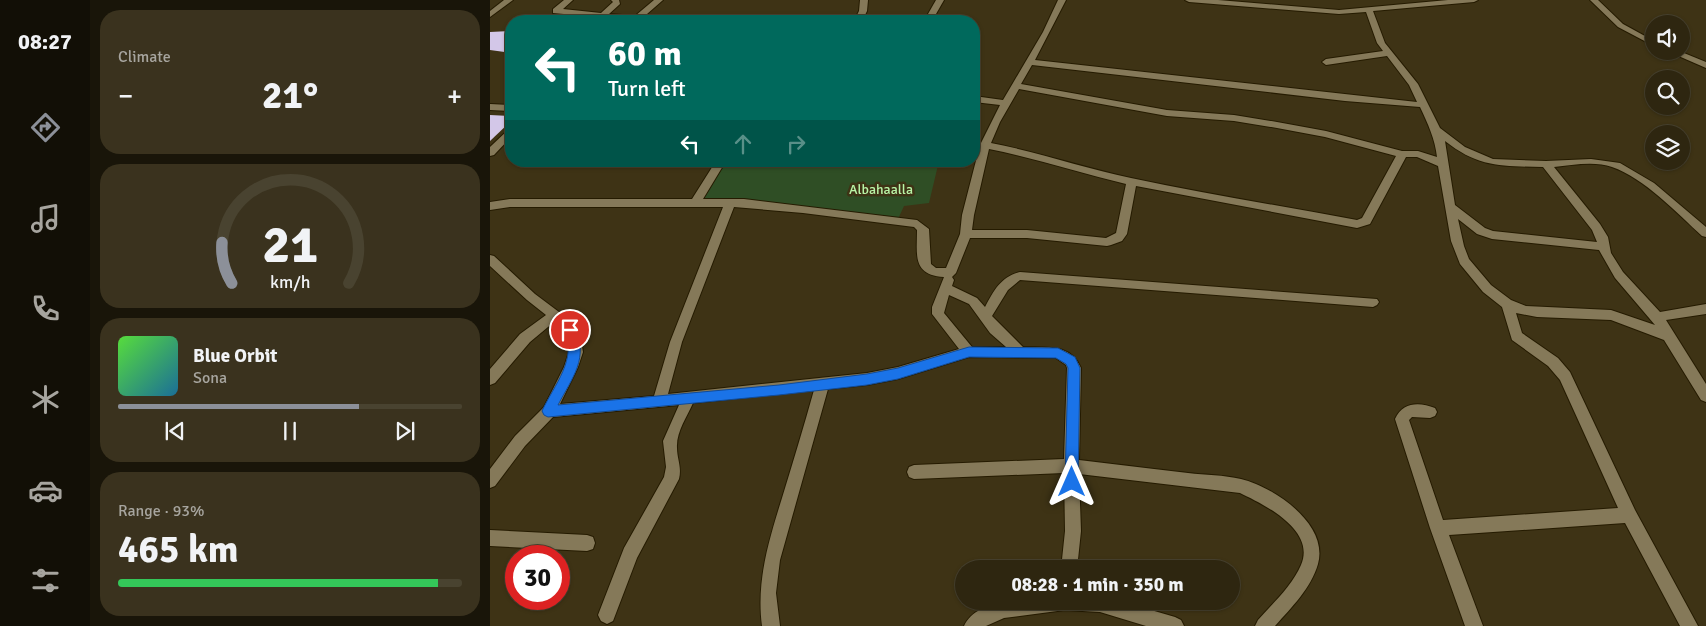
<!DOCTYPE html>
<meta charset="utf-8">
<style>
body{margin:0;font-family:Signika,sans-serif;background:#3a321e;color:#f1f3f6;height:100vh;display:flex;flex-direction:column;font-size:19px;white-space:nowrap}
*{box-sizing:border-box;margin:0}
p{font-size:16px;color:#a7a59f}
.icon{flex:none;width:28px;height:28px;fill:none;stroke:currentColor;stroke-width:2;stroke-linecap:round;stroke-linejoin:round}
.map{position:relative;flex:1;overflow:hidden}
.drawer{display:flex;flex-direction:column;gap:10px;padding:10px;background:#191509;width:400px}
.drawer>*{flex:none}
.banner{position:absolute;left:15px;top:15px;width:475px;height:152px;border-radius:20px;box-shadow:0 1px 4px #0004,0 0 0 1px #494330;background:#00695c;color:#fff;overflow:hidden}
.fabs{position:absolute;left:1155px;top:15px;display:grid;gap:10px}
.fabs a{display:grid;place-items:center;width:45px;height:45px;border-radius:50%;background:#2e2610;box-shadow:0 1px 4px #0004,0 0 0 1px #494330;font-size:25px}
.speed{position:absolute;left:15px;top:545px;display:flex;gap:10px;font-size:25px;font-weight:700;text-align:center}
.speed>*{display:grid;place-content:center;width:65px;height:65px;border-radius:50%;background:#2e2610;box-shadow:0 1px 4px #0004,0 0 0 1px #494330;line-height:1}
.speed .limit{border:8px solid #d22;background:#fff;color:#111}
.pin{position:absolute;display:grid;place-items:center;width:42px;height:42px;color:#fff;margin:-21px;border:2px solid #fff;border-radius:50%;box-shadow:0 1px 5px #0007}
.me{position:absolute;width:55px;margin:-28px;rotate:0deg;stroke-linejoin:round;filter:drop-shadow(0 0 4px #0008)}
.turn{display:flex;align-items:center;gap:18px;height:105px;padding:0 20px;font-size:22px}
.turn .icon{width:65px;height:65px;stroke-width:2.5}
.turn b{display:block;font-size:35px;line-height:42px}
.lanes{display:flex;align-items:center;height:48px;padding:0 20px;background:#0003;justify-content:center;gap:25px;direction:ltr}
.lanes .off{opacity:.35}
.big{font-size:38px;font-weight:800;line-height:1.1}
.drawer .tile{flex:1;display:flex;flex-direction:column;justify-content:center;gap:8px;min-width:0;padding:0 18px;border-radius:20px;background:#3a321e}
.drawer .dial{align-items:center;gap:0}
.dial svg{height:130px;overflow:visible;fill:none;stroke:#494330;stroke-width:7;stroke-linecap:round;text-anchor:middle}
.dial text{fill:#f1f3f6;stroke:none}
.song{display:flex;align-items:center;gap:15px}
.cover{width:60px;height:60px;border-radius:8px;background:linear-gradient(135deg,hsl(110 70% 55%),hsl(200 70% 35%))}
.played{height:5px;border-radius:2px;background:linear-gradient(90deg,#8c9099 70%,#494330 70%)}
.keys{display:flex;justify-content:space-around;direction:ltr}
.heat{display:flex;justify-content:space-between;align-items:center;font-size:28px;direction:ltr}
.charge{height:8px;border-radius:4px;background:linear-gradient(90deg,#34c759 93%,#494330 0)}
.trip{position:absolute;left:465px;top:560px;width:285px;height:50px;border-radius:25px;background:#2e2610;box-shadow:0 1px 4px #0004,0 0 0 1px #494330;font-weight:800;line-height:50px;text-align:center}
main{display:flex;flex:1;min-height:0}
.tabs{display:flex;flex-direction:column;width:90px;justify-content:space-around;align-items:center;background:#120f06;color:#a7a59f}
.tabs .icon{width:35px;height:35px}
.tabs .current{color:#8c9099}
.tabs b{font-size:22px;color:#f1f3f6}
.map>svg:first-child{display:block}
.green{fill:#2f4e25}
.building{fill:#d3c7e8}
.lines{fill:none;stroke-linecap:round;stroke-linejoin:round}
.minor-casing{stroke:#251b00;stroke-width:2}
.minor{fill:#857959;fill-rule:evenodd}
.route{fill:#1a73e8;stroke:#114b97}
.labels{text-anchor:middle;stroke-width:5;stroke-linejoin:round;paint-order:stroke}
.park-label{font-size:14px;fill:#b9f5a7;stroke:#3e3315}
</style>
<main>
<nav class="tabs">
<b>08:27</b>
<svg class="icon current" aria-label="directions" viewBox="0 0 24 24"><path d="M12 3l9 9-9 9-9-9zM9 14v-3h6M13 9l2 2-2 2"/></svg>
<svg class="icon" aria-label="music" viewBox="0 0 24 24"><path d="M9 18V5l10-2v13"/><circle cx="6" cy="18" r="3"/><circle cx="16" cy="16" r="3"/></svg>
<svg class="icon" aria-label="phone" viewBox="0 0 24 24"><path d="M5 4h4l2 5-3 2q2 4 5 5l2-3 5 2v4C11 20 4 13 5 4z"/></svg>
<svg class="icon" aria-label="climate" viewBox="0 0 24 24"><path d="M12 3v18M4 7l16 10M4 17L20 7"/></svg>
<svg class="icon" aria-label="car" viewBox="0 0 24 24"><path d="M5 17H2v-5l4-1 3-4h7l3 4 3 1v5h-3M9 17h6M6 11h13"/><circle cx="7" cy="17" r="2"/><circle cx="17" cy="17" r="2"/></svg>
<svg class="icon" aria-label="filters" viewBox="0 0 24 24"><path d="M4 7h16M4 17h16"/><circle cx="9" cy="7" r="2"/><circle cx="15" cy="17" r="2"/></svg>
</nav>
<section class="drawer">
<div class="tile"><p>Climate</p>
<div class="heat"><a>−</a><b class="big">21°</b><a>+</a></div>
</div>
<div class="tile dial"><svg viewBox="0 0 100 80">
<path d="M14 69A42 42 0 1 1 86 69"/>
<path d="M14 69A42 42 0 0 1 8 44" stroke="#8c9099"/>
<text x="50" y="56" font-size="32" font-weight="700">21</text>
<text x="50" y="72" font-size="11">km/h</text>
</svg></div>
<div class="tile">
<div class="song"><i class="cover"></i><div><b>Blue Orbit</b><p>Sona</p></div></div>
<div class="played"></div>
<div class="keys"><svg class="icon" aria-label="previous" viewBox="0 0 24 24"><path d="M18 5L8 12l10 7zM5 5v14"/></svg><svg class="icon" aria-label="pause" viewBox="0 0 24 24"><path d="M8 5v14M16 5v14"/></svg><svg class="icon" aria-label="next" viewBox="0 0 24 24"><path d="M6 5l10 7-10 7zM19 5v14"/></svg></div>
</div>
<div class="tile"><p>Range · 93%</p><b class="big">465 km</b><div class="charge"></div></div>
</section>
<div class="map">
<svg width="1216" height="626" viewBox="0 0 1216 626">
<rect width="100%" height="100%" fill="#3e3315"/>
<polygon class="green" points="232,161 449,161 439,203 414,206 408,219 214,200 212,197"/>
<g class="building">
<polygon points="21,31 21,53 0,50 0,32"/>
<polygon points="0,115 21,116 21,121 0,141"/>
</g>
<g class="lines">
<defs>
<g id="minor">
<polygon points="14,0 23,0 0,17 0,11"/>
<polygon points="74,0 83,0 73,9 111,13 123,2 121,0 129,0 130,4 119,14 145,16 164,0 173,0 149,21 63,13 63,9"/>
<polygon points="370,0 378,0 377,11 372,21 364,21 369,11"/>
<polygon points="446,0 454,0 442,21 434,21"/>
<path d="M568 0H576L545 60 927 102 919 85 897 56 836 65 832 62 836 59 893 51 887 43 876 12 849 14 699 2 695 0H728L849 10 958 0H988L984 2 883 11 895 43 928 84 950 128 975 147 1003 159 1056 161 1101 159 1130 163 1164 183 1216 227V237L1212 236C1187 213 1154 178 1122 167 1105 161 1082 165 1064 167L1110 224 1118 237 1121 253 1133 272 1170 312 1216 304V314L1176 320 1216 384V402L1211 400 1174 340 1121 320 1047 317 1026 313 1032 333 1068 358 1080 372 1145 510 1208 626H1190L1135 523 959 535 993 626H975L940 528 905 419C913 402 929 402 945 408L947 412 945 416 940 418 922 417 919 420 953 520 1128 508 1070 380 1058 366 1022 340 1012 307 993 292 970 264 961 241 948 166 927 157H916L880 224 867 228 646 186 637 234 632 241 621 245 617 246 537 238H480L466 273 462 277 464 280 462 286 487 298 495 307C504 290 511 277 530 272L887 299 889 302 887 305 883 307 530 280 518 290 502 316 533 347C557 348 580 343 591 368L589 460C625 464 661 469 698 473 715 475 734 475 751 479 784 487 839 524 828 564 821 588 802 607 785 626H765L768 620C783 603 802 586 811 565 826 530 775 505 750 493L589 474 591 531 587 569H571L575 531 574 473 424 479 419 477 417 472 419 467 424 465 574 459 577 368 576 365 566 358 479 357 408 379 377 385 338 389 290 560 286 593 290 626H272C266 581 279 540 292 498 303 462 314 426 324 390L203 403C197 417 186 432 187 448 187 459 192 467 189 479L147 558 123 621 117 624 111 621 108 615 134 548 174 477 176 467 173 441 189 405 63 417 35 446 5 486 0 488V469L25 436 54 407 74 367 79 352V340L75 333 64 322 40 342 5 383 0 385V369L30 334 56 315 37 300 0 266V255L4 256 45 294 69 312 85 326 91 340 93 352 88 367 70 404 164 396 180 342 233 207H20L0 210V202L20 199H202L226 161H236L213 199H254L427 220 439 229 441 264 446 268H456L470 234 472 215 490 145 510 105 484 102V96L513 100 553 32ZM542 65 855 101 930 107C938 124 945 139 947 157L928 151H912L836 131 787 122 744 115 677 110 531 84ZM529 89 677 116 744 121 787 128 835 137 906 156 872 218 867 220C792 206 716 194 641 178 594 168 548 152 501 143L510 122ZM955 141C989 168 1012 166 1053 167L1102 230 1107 242 1003 231 995 228 965 205ZM499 149C545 158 590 173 636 184L626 233 616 238 537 230H482L484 215ZM244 207 313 213 424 227 427 230C427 255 422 275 454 277L442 307V314L469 349 408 367 377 373 178 394 192 342ZM968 219 987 234 1002 239 1109 250 1125 278 1165 325 1121 310 1036 306 1021 300 1001 285 979 259 974 246ZM459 295 479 304 500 333 516 347H482L454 313Z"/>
<polygon points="1100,0 1108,0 1133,24 1164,41 1164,46 1128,27"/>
<polygon points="1177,51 1189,51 1216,62 1216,68"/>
<polygon points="0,104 21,105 21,111 0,110"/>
<polygon points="21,129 21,137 4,155 0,156 0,147 18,130"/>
<polygon points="0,530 97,535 103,537 105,543 103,549 97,551 0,546"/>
<path d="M513 601H630L685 617 691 620 694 626H656L610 612 575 610 514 618 496 626H474C481 611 498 605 513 601Z"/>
</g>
</defs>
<use href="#minor" class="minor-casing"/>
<use href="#minor" class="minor"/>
</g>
<path class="route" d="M80 326 84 327C100 357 82 378 68 405L289 385 377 374 408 368 479 347 568 348 585 357 590 368 588 482 586 487 582 489 577 487 575 482 578 368 576 364 566 358 479 357 408 379 377 385 289 395 58 417 54 415 52 411C64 385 88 359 74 330Z"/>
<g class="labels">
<g class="park-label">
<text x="391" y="194">Albahaalla</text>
</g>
</g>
</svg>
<div class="fabs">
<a><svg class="icon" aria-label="sound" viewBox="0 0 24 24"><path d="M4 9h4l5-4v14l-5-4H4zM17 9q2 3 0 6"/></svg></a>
<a><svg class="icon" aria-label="search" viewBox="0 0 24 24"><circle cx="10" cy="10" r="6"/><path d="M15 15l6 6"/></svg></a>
<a><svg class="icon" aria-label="layers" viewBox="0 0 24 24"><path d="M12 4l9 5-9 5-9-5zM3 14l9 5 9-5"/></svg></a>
</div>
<div class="speed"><div class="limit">30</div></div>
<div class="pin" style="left:80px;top:330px;background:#d93025"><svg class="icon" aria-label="arrive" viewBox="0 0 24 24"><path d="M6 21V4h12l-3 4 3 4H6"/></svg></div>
<svg class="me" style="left:582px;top:482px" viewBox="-20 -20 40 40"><path d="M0-17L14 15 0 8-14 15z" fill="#1a73e8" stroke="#fff" stroke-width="4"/></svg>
<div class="trip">08:28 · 1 min · 350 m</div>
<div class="banner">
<div class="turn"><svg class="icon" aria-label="left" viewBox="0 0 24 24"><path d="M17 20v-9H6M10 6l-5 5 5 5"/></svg><div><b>60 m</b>Turn left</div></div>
<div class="lanes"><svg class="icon" aria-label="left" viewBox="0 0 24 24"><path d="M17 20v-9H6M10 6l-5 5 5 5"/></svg><svg class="icon off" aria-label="ahead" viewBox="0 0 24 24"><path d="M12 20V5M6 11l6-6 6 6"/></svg><svg class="icon off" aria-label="right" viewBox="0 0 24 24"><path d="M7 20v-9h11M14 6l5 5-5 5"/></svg></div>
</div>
</div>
</main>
